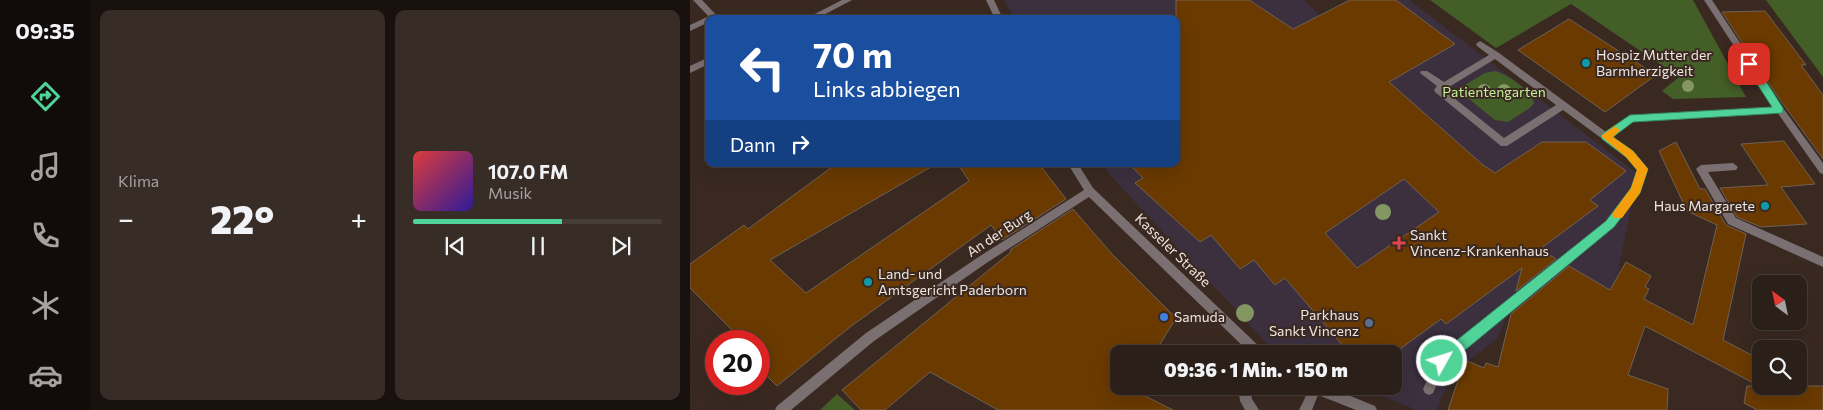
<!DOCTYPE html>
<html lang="de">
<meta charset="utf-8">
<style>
body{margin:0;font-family:Commissioner,sans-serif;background:#372c26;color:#f1f3f6;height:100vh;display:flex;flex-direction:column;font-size:19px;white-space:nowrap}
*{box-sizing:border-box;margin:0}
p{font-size:16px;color:#a6a2a2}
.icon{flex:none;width:28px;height:28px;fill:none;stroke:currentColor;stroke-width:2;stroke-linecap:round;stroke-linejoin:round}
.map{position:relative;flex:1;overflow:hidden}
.panel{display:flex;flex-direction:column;gap:10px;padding:10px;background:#18110e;width:600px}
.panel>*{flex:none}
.top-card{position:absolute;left:15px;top:15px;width:475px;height:152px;border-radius:10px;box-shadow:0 5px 20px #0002,0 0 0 1px #473d38;background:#1a4fa0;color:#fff;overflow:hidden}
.needle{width:32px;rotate:327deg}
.fabs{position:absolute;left:1062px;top:275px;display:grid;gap:10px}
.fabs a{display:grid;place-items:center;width:55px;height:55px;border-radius:10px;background:#2b1f19;box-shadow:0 5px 20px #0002,0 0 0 1px #473d38;font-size:25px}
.speed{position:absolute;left:15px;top:330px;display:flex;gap:10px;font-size:25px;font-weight:700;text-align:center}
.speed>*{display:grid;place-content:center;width:65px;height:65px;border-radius:50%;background:#2b1f19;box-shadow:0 5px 20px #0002,0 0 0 1px #473d38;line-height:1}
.speed .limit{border:8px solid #d22;background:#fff;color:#111}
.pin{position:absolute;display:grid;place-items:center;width:42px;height:42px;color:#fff;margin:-21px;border-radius:10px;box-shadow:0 2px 8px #0006}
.me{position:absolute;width:55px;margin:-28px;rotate:51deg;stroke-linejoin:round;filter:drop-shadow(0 0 4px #0008)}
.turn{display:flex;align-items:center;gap:18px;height:105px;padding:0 25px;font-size:22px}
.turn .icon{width:65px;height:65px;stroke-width:2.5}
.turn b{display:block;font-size:35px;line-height:42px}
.then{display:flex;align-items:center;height:48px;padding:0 25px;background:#0003;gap:10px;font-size:19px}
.big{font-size:38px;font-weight:800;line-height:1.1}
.panel .widget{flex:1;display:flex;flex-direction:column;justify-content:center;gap:8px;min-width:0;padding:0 18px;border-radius:10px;background:#372c26}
.song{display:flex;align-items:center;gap:15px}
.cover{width:60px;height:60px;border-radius:8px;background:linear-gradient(135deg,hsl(0 70% 55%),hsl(250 70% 35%))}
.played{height:5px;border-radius:2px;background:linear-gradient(90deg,#50d398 60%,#473d38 60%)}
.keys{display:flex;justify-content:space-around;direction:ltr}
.heat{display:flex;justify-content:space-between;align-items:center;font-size:28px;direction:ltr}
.panel .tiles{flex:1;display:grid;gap:10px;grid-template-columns:repeat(2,1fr)}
.trip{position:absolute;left:420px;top:345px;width:292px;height:50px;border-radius:10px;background:#2b1f19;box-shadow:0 5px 20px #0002,0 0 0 1px #473d38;font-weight:800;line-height:50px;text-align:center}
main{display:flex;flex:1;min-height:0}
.dock{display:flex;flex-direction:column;width:90px;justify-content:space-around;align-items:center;background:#110c0a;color:#a6a2a2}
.dock .icon{width:35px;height:35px}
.dock .selected{color:#50d398}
.dock b{font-size:22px;color:#f1f3f6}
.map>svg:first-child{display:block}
.medical{fill:#3c303f}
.green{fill:#445e27}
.building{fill:#6a3a00;stroke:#706154;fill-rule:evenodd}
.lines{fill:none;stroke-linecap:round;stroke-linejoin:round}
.lane{fill:#7a7071;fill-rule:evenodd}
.street{fill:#7a7071;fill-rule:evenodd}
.tree{fill:#849662}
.route{fill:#50d398;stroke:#348963}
.slow{fill:#f59e0b}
.culture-dot{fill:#0f9aa8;stroke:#392921;stroke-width:2}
.health-dot{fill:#e0444e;stroke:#392921;stroke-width:2}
.shop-dot{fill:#3f7fe0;stroke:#392921;stroke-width:2}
.service-dot{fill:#5c6f8a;stroke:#392921;stroke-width:2}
.labels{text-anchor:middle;stroke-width:4;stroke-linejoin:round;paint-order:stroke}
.poi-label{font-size:14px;fill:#f1e6e0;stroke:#392921;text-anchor:start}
.park-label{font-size:14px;fill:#c2ef98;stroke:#392921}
.street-label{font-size:14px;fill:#f1e6e0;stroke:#392921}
</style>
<main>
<nav class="dock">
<b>09:35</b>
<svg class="icon selected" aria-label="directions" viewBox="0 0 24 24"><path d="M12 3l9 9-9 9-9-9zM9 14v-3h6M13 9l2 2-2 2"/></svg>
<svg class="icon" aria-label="music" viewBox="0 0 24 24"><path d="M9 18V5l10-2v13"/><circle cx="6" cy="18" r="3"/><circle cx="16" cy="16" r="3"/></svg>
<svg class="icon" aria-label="phone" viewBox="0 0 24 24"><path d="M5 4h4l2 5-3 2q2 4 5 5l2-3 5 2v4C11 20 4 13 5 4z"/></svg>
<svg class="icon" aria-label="climate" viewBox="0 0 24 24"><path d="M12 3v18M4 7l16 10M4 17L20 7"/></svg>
<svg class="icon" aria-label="car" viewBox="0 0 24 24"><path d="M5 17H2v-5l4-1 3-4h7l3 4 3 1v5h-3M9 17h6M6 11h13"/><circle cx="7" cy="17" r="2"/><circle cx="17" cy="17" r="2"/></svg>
</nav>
<section class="panel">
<div class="tiles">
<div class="widget"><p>Klima</p>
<div class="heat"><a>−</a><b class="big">22°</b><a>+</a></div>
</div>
<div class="widget">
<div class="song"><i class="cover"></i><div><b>107.0 FM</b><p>Musik</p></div></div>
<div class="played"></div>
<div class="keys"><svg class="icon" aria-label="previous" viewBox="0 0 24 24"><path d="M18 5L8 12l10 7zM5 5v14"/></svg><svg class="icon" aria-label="pause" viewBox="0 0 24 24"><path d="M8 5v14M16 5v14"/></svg><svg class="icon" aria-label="next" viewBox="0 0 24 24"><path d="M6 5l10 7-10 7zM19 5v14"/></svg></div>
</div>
</div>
</section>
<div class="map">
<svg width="1133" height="410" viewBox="0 0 1133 410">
<rect width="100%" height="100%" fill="#392921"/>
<polygon class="medical" points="314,0 614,0 631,16 659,0 719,0 948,174 912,349 818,313 807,339 764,372 746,410 726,410 668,386 704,386 704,354 590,354 584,351 418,173 413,164 486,164 486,19 325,19"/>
<g class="green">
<polygon points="740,0 1003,0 1056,97 983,99 972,91 989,77 881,4 806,48"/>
<polygon points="1076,0 1133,0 1133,77"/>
<path d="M805 71C819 75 840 90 844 103L840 108 818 122 805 120 774 95 772 90 773 86 795 73Z"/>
<polygon points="147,394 165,410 130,410"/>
</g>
<g class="building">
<path d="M486 0H559L603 29 660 0H706L765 44 699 82 793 165 805 173 852 142H896L936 171 900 200 908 206 850 249 866 259 826 291 832 268 756 324 751 319 703 354H660L595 278 585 285 564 260 550 269 521 235 510 242 445 183 453 178 439 164H486ZM714 179 749 212 667 268 635 233Z"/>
<polygon points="1075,11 1116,65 1111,65 1133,95 1133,159 1086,94 1032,12"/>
<polygon points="879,19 966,75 915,112 828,50"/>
<polygon points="1094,141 1125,184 1091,187 1117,224 1071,227 1047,217 1030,188 1078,185 1051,144"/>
<polygon points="986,142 1010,189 1015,189 1036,225 1056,234 1033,340 1071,360 1071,386 1133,386 1133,410 1067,410 1054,403 1057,386 1069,386 955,326 938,375 978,389 977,410 758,410 775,360 794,368 796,363 808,367 821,314 879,266 920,290 936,262 961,276 955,287 959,289 954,299 1003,325 1027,225 997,211 969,151"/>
<polygon points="146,164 246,164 80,260 116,293 279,181 268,164 349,164 376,199 312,240 301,225 160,327 87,386 69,368 69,341 53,341 0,288 0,264 54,225 58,229"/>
<polygon points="383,209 421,253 486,318 464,354 429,354 429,386 445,386 443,390 483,410 308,410 240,372 195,410 171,410 152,390 321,252 320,250"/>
</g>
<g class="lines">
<g class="lane">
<polygon points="19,16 23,19 19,19 19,22 0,31 0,25"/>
<path d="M790 41 809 53 916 132 940 116 1090 107 1094 110 1090 113 942 122 923 137 943 151 958 169 949 193 924 227 756 365 743 393 739 395 735 393 733 389 748 357 916 221 942 188 948 170 937 157 873 110 817 146H811L745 92 744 90 747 86 730 73 731 71H737L754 82 799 55 787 46 786 44ZM805 59 866 105 814 138 754 90Z"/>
<polygon points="1043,163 1048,167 1046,170 1018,172 1046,218 1133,257 1133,267 1038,224 1006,169 1011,165"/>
</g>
<g class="street">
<polygon points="3,0 12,0 30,19 21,19"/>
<polygon points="152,0 162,0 126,19 115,19"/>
<polygon points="296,0 304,0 313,19 305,19"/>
<polygon points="1014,0 1022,0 1093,108 1133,163 1133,174 1130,173 1087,112"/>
<polygon points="19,57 19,64 0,73 0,66"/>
<path d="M378 164H388L403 188 573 350 574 353 576 350C583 347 592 347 599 350L601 354H561L399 197 298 262 184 341 101 410H85L87 406 176 333 290 256 394 190Z"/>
<polygon points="548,386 560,386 562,399 569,410 555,410 550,401"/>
<polygon points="617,386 636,386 685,406 687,410 666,410 628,395 622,410 609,410 615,398"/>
</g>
</g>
<g class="tree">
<circle cx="998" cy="86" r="6"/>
<circle cx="794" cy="91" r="7"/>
<circle cx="814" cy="91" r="7"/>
<circle cx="693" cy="212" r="8"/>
<circle cx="555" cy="313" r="9"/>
</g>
<polygon class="route" points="1059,60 1063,61 1093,108 1093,113 943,122 923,137 943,151 958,169 950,193 924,227 757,365 752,367 747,365 745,361 747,356 916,221 941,188 947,170 936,157 912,139 911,136 912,134 940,115 1082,107 1054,64"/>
<polygon class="slow" points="925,126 930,130 923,137 943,151 958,169 950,193 932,218 924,218 922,214 941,188 947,170 936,157 911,136"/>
<g class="culture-dot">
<circle cx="896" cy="63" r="5"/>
<circle cx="1075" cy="206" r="5"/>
<circle cx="178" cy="282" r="5"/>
</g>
<path class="health-dot" d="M706.5 235.5h5v5h5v5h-5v5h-5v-5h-5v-5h5z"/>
<circle class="shop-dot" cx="474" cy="317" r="5"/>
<circle class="service-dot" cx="679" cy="323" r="5"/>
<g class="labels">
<g class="poi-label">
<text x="906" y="60">Hospiz Mutter der<tspan x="906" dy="16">Barmherzigkeit</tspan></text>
<text x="1065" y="211" text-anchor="end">Haus Margarete</text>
<text x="720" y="240">Sankt<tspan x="720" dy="16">Vincenz-Krankenhaus</tspan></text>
<text x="188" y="279">Land- und<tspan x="188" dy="16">Amtsgericht Paderborn</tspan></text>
<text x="669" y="320" text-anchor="end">Parkhaus<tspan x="669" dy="16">Sankt Vincenz</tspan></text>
<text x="484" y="322">Samuda</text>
</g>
<g class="park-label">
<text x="804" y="97">Patientengarten</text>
</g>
<g class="street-label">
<text transform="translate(309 233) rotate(-33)" y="5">An der Burg</text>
<text transform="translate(483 250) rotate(44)" y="5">Kasseler Straße</text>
</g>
</g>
</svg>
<div class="fabs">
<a><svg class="needle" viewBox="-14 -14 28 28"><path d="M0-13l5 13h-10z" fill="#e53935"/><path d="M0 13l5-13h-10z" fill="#a6a2a2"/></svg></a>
<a><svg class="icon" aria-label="search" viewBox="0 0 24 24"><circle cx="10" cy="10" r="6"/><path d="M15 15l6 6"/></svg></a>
</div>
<div class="speed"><div class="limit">20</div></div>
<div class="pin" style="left:1059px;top:64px;background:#d93025"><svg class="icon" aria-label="arrive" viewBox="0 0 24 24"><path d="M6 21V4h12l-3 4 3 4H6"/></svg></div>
<svg class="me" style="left:752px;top:361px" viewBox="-20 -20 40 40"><circle r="17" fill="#50d398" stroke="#fff" stroke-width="3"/><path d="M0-11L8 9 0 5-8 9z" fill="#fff"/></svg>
<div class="trip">09:36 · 1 Min. · 150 m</div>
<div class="top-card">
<div class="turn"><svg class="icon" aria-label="left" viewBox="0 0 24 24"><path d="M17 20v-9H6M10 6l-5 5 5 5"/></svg><div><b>70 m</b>Links abbiegen</div></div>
<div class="then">Dann<svg class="icon" aria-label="right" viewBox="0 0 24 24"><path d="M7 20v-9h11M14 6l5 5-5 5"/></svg></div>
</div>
</div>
</main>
